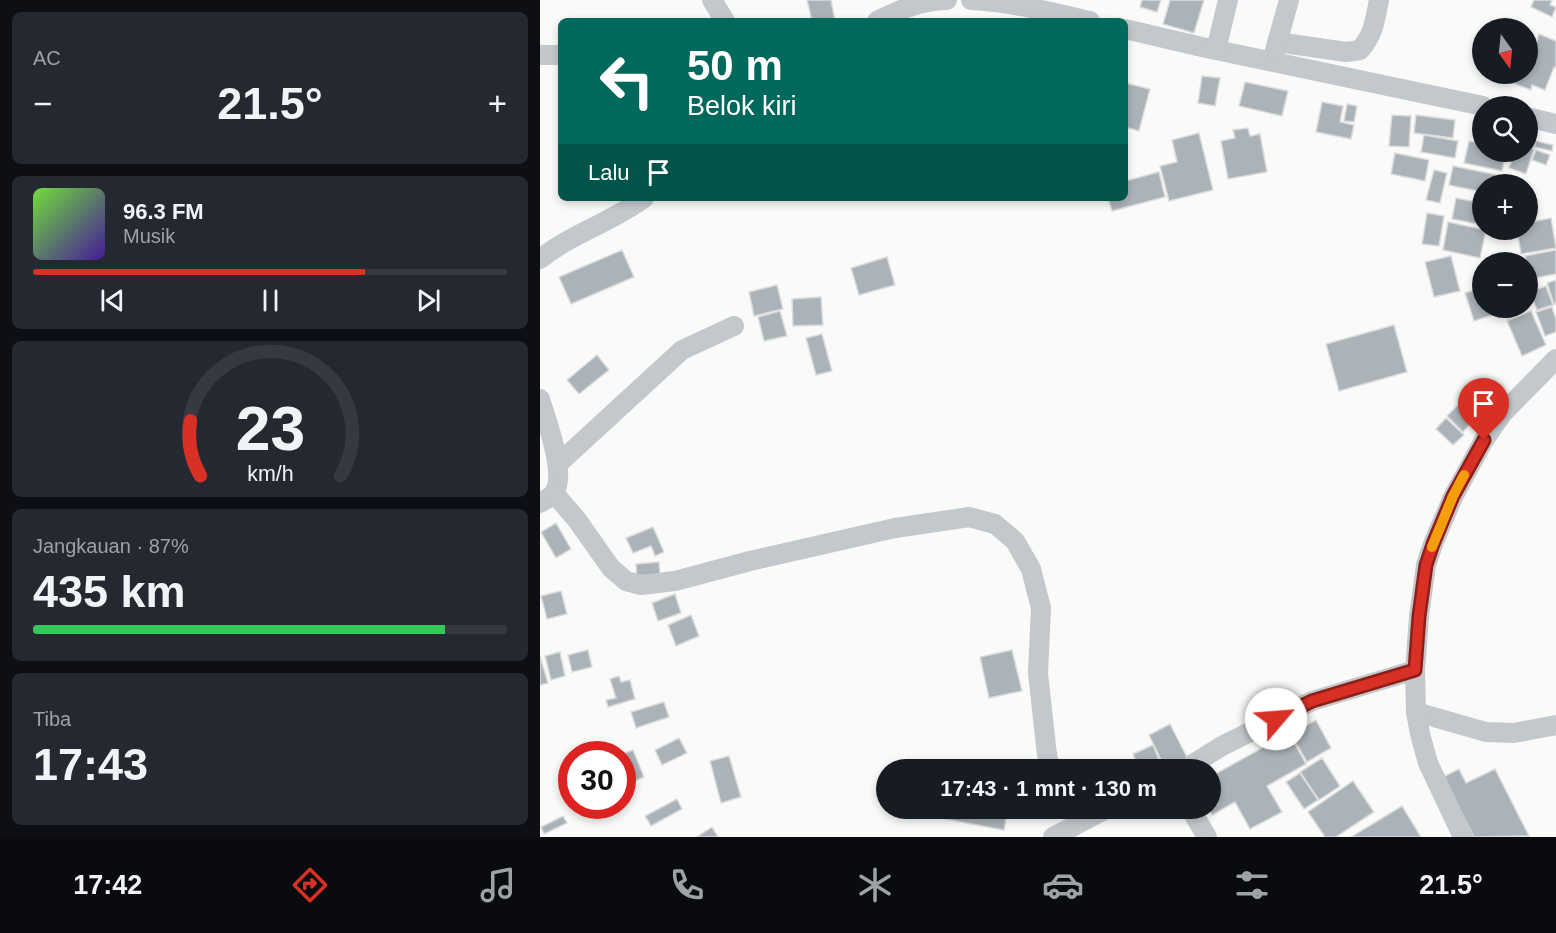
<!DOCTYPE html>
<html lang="id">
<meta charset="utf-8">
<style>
body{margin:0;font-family:Arial,sans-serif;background:#242831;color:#f1f3f6;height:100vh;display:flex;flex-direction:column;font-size:22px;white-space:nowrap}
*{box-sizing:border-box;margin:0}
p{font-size:20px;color:#9ea1a6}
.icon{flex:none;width:33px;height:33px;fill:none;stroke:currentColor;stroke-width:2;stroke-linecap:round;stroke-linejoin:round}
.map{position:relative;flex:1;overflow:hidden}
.panel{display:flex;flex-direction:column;gap:12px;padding:12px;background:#0d0f14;width:540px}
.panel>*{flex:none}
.guide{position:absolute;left:18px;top:18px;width:570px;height:183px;border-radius:9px;box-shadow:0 3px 9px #0003;background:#00695c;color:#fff;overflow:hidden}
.needle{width:39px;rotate:165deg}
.buttons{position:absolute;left:932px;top:18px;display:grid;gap:12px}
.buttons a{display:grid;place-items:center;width:66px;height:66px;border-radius:50%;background:#171b24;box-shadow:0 3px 9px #0003;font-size:30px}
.speed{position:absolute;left:18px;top:741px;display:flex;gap:12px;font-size:30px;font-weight:700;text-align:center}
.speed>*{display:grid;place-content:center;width:78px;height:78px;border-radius:50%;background:#171b24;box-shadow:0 3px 9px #0003;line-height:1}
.speed .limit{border:9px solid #d22;background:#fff;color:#111}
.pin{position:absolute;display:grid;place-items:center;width:51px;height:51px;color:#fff;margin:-62px -26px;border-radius:50% 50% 50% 0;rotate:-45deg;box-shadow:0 0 6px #0007}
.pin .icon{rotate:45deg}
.me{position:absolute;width:66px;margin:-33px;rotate:63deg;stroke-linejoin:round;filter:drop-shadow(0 0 4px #0008)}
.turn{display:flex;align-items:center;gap:21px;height:126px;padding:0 30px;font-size:27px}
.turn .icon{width:78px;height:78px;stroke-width:2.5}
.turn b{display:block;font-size:42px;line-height:51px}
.then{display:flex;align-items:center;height:57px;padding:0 30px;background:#0003;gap:12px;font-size:22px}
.big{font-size:45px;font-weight:700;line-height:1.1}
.panel .card{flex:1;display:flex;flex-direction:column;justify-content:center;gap:9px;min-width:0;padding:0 21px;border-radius:9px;background:#242831}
.panel .dial{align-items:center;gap:0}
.dial svg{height:156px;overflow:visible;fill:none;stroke:#363941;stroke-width:7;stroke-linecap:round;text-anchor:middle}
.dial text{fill:#f1f3f6;stroke:none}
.song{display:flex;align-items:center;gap:18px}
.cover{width:72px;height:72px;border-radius:9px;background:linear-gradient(135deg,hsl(100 70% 55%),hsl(260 70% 35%))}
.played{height:6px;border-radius:3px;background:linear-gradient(90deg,#d93025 70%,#363941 70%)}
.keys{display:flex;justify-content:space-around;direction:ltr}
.heat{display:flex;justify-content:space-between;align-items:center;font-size:33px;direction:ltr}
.charge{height:9px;border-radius:4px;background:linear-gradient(90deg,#34c759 87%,#363941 0)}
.trip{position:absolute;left:336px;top:759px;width:345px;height:60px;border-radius:30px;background:#171b24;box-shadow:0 3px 9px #0003;font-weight:700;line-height:60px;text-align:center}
.menu{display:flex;height:96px;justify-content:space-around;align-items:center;background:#090b0e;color:#9ea1a6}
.menu .icon{width:42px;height:42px}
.menu .selected{color:#d93025}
.menu b{font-size:27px;color:#f1f3f6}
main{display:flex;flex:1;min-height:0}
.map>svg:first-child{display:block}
.building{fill:#aab3b9;stroke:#dcdcda;stroke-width:1.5}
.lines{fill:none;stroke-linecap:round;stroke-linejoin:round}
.minor{stroke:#c3c8cc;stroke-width:20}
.route-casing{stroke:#8d1f18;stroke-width:15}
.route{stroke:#d93025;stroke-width:10}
.slow{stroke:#f59e0b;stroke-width:10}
</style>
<main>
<section class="panel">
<div class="card"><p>AC</p>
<div class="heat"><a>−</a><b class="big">21.5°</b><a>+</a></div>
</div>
<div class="card">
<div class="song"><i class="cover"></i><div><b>96.3 FM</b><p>Musik</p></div></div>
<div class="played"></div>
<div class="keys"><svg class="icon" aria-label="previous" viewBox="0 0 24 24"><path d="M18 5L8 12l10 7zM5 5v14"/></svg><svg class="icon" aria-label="pause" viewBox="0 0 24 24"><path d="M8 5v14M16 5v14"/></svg><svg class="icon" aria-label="next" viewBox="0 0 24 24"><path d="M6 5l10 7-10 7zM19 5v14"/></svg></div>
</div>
<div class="card dial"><svg viewBox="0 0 100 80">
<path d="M14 69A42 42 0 1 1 86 69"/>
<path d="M14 69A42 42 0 0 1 9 41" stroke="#d93025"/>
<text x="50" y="56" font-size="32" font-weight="700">23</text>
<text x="50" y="72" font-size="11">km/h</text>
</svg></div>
<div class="card"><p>Jangkauan · 87%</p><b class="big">435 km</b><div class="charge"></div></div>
<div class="card"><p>Tiba</p><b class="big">17:43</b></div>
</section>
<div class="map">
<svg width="1016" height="837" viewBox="0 0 1016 837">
<rect width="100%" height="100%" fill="#fafaf8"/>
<g class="building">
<polygon points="267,0 291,0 295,21 272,21"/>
<polygon points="602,0 621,0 617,12 600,7"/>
<polygon points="630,0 664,0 654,33 623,24"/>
<polygon points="994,0 1012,0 1010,5 1016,7 1012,17 991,7"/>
<polygon points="999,34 1016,41 1016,68 1014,67 1005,90 992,85 991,90 973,83 976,74 987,74 987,44 988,42 996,45"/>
<polygon points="662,76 680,78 675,106 658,103"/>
<polygon points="705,82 748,91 742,116 699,106"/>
<polygon points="585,83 610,89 599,131 585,127"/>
<polygon points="782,102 803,106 800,122 814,125 811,139 776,132"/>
<polygon points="807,104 817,106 814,122 804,121"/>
<polygon points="852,115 871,116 869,147 849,146"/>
<polygon points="876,115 915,120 913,138 874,133"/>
<polygon points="708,128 710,136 720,134 727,172 688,179 681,141 695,138 693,130"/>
<polygon points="659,133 673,190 629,201 620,166 637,162 632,140"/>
<polygon points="884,135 918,141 915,158 881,152"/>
<polygon points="929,141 942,144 942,152 966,152 962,171 924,163"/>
<polygon points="996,141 1013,145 1012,151 994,147"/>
<polygon points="987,146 994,149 986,174 969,168 975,152 987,152"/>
<polygon points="996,150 1010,155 1006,165 992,160"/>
<polygon points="855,153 889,160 885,181 851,174"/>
<polygon points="913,166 963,176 961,184 942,184 942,192 909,185"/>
<polygon points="894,170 907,173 900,203 886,200"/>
<polygon points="619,172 625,197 572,211 568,198 585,198 585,181"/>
<polygon points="916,198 942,203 942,225 912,219"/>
<polygon points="887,213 904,216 899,246 882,244"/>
<polygon points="1011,218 1016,248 981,254 977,230 987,230 987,223"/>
<polygon points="908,222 946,230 940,258 903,250"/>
<polygon points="82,250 94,277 31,304 19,277"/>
<polygon points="1016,250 1016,274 989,279 987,262 985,256"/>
<polygon points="911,256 920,291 894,297 885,262"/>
<polygon points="347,257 355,285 319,295 311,268"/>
<polygon points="1016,280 1016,304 1014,304 1007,283"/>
<polygon points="237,285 243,309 214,316 209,292"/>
<polygon points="1006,286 1013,305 997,310 990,292"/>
<polygon points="942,288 942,308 956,308 958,313 934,321 925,293"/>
<polygon points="281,297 283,325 253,326 252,299"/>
<polygon points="1012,307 1016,319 1016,332 1005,336 996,312"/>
<polygon points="963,308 980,308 968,319 959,311"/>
<polygon points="240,311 247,336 224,341 218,317"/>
<polygon points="991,311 1006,345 982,356 967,321"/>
<polygon points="854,325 867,372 799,391 786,344"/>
<polygon points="282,334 292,371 276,375 266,338"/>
<polygon points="57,355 69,370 39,394 27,380"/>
<polygon points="944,380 959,394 945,409 930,395"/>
<polygon points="928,395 943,410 923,432 907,416"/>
<polygon points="906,418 924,435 913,445 896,429"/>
<polygon points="16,523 31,549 16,558 1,532"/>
<polygon points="113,527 124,552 115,556 111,546 93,553 86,538"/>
<polygon points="119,562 120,576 97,579 96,564"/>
<polygon points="21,591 27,614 7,619 1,596"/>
<polygon points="135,594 141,613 118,621 112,603"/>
<polygon points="151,615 159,636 136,646 128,625"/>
<polygon points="48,650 52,667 32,672 28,655"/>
<polygon points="472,650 482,691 449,698 440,657"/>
<polygon points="20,652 25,676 11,680 5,656"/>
<polygon points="0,656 8,683 0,685"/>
<polygon points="79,676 81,682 90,680 95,699 68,707 66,700 76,698 70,679"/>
<polygon points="124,702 129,717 96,728 91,712"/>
<polygon points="776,720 791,748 767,762 751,734"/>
<polygon points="630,724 651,765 641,770 626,770 609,735"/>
<polygon points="749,733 766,764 727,786 742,812 710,829 695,802 672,815 669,808 670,808 670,777"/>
<polygon points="139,738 147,753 122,765 115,750"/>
<polygon points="613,745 623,770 599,770 593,754"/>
<polygon points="93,750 104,777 88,784 82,769 82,754"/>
<polygon points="189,756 201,797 181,803 170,761"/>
<polygon points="782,758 800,786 779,800 760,772"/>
<polygon points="919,769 926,783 955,769 989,836 934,837 903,777"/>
<polygon points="760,773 778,800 764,809 746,782"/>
<polygon points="813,781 834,812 796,837 785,837 768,812"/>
<polygon points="137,799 142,809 111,826 105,816"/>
<polygon points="862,806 881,837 811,837"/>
<polygon points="407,808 468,808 464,830 405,819"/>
<polygon points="23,816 27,823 4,834 1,827"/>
<polygon points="172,827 178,837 157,837"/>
</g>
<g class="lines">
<g class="minor">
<polyline points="172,0 185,21"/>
<path d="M431 0C471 2 511 12 550 21"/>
<path d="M337 21C361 9 380 1 407 0"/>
<polyline points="585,29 662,47 943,106"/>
<path d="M737 42 806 52 820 50C834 34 835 20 839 0"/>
<polyline points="676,50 688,0"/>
<polyline points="734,54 749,0"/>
<polyline points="0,55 21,55"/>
<polyline points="987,117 1016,124"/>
<path d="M0 259C31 234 72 222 104 198"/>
<path d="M0 399C6 419 26 472 15 491 12 497 5 500 0 503"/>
<polyline points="18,464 142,350 194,326"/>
<polyline points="14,493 37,520 71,568 86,581 101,585 135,581 210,561 355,528 429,517 455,524 475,541 491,569 501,608 498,673 506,746 508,761 512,767 517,770"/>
<polyline points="876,712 946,732 974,733 1016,725"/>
<polyline points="646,770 653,764 682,746 772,701 875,670"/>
<polyline points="650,808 667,837"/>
<polyline points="513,837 568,808"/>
<polyline points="923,837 888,763 880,734 876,712 875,670 879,616 886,565 893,544 913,497 944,440 962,414 1016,359"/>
</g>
</g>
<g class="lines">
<defs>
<polyline id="route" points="736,719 772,701 875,670 879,616 886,565 893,544 913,496 944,440"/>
</defs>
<use href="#route" class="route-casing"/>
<use href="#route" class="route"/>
<polyline class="slow" points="892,547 913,496 924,475"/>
</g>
</svg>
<div class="buttons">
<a><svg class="needle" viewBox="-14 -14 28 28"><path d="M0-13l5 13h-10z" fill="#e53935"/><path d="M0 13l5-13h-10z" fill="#9ea1a6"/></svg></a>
<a><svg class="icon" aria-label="search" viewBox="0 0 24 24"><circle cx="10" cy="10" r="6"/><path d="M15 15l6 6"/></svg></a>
<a>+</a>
<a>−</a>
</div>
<div class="speed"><div class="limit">30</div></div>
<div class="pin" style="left:944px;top:440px;background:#d93025"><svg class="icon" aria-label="arrive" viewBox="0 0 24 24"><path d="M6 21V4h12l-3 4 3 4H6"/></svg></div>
<svg class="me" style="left:736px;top:719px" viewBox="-20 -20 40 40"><circle r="19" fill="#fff"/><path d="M0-13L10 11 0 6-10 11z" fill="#d93025"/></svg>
<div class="trip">17:43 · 1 mnt · 130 m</div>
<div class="guide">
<div class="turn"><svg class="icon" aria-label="left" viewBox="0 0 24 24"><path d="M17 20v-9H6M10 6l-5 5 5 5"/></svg><div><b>50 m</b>Belok kiri</div></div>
<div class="then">Lalu<svg class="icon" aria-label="arrive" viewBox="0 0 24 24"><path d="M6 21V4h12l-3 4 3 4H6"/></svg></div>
</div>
</div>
</main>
<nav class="menu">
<b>17:42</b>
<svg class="icon selected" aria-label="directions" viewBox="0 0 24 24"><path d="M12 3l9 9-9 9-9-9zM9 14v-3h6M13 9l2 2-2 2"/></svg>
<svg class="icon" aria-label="music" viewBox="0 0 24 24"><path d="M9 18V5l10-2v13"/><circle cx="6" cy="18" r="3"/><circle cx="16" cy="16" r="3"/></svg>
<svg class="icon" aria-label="phone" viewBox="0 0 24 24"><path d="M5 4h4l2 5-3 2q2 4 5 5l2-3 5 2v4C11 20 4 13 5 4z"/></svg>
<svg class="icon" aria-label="climate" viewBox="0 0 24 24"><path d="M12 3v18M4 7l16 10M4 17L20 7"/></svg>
<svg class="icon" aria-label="car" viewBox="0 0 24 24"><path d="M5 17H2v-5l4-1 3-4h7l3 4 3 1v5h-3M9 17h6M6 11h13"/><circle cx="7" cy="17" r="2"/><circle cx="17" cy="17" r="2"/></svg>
<svg class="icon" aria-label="filters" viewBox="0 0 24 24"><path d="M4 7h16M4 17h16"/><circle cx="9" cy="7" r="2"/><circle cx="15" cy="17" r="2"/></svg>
<b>21.5°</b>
</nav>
